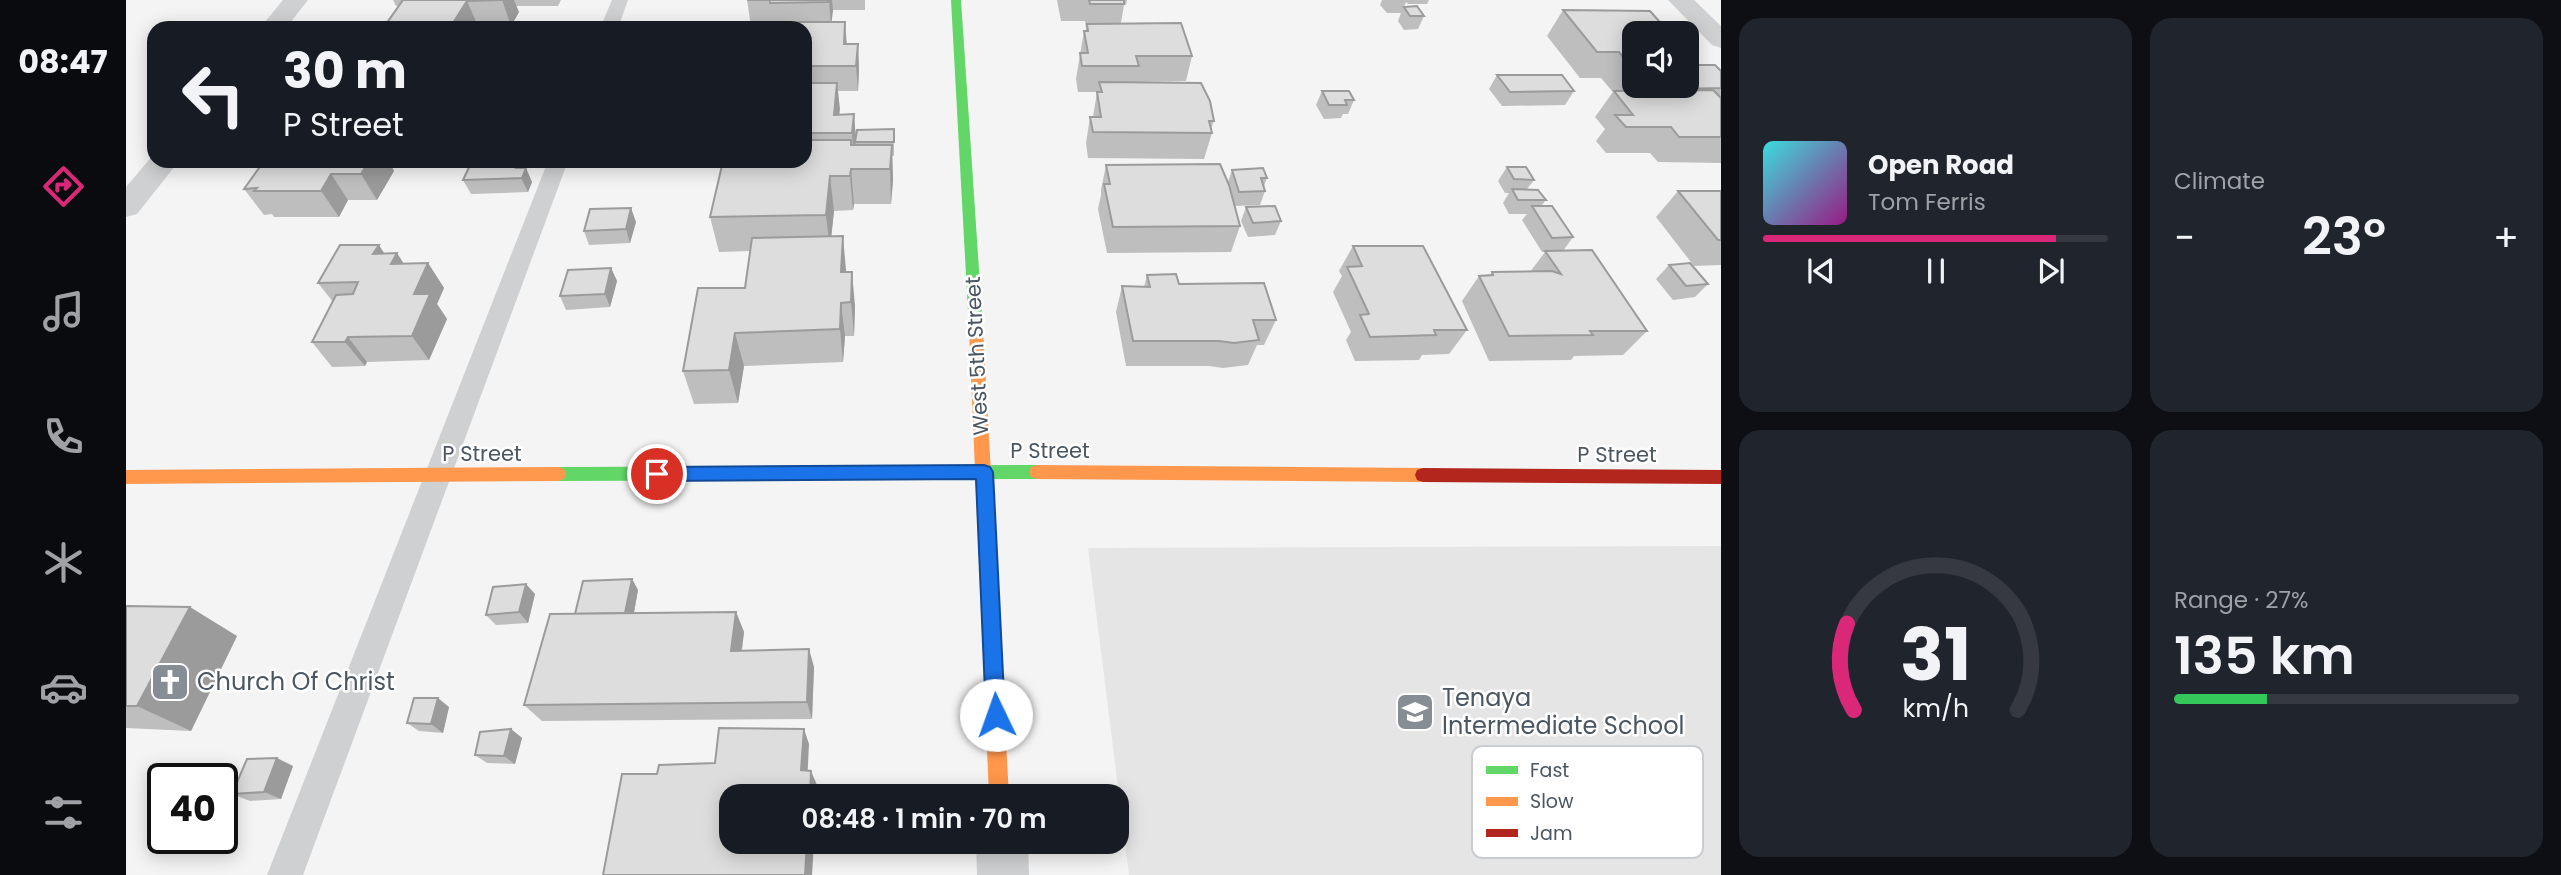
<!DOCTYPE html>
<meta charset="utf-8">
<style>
body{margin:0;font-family:Poppins,sans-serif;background:#20242c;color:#f1f3f6;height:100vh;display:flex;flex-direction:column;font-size:26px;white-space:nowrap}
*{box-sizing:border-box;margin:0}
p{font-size:23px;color:#9ea1a6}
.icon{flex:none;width:38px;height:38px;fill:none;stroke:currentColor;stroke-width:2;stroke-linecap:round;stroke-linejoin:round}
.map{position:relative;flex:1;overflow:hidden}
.side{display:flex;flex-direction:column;gap:18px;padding:18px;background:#0d0f14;width:840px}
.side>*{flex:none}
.top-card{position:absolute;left:21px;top:21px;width:665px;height:147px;border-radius:21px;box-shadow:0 4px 18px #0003;background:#171b24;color:#f1f3f6;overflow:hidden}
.tools{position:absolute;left:1496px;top:21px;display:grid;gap:14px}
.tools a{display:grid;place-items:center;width:77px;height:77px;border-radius:14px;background:#171b24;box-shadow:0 4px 18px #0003;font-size:35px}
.speed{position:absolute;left:21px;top:763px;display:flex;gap:14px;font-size:35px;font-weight:700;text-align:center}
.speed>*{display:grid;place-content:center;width:91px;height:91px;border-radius:50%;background:#171b24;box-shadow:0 4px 18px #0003;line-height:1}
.speed .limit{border:4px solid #111;border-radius:10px;background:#fff;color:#111}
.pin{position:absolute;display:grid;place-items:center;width:60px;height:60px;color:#fff;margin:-30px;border:4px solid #fff;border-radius:50%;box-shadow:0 2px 7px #0007}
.me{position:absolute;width:77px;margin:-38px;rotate:357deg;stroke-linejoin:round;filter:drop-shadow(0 0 5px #0008)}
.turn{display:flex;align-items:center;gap:24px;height:147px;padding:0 21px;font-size:32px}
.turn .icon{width:91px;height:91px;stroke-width:2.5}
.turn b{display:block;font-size:49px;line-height:60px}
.big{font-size:52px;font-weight:600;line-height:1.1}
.side .card{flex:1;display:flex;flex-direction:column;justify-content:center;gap:10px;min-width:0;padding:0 24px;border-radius:21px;background:#20242c}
.side .dial{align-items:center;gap:0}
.dial svg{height:182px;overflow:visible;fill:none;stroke:#363941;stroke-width:7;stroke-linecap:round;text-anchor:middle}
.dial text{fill:#f1f3f6;stroke:none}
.song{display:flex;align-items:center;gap:21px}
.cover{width:84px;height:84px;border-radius:10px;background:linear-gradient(135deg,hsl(180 70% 55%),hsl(310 70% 35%))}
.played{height:7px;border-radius:4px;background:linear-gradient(90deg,#db2777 85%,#363941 85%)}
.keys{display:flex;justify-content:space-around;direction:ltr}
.heat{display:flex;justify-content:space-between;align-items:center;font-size:38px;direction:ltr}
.charge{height:10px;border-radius:5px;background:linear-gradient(90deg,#34c759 27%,#363941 0)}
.side .tiles{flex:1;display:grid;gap:18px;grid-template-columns:repeat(2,1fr)}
.trip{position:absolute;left:593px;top:784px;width:410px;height:70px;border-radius:21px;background:#171b24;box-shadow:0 4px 18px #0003;font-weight:600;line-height:70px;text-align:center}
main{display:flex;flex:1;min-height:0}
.tab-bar{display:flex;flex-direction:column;width:126px;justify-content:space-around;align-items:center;background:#090b0e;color:#9ea1a6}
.tab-bar .icon{width:49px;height:49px}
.tab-bar .selected{color:#db2777}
.tab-bar b{font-size:32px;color:#f1f3f6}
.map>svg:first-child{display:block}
.education{fill:#e6e5e6}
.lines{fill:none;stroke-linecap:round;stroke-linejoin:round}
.lane{fill:#ced0d2;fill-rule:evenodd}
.street{fill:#ced0d2;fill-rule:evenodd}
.fast{fill:#63d668;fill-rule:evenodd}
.slow{fill:#ff974d;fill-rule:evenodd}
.jam{fill:#b3261e;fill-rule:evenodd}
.wall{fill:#bebebf}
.shaded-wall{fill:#9b9b9b}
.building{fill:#ddddde;stroke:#9b9b9b;stroke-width:2}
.route{fill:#1a73e8;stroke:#114b97;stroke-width:2}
.labels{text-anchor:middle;stroke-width:5;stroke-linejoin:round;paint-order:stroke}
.street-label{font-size:21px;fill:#4a5661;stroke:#fff}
.near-poi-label{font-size:24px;fill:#4a5661;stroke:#fff;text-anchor:start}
.key{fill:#fff;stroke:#c9ccd0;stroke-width:2}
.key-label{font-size:19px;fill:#4a5661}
</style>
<main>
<nav class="tab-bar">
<b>08:47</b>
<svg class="icon selected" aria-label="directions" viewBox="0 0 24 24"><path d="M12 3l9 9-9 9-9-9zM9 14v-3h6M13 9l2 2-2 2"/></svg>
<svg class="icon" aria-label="music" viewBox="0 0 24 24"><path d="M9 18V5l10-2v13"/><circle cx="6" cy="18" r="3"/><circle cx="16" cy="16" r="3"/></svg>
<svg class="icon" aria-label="phone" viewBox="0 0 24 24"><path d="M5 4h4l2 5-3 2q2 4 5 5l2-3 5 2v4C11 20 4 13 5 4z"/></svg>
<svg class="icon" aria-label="climate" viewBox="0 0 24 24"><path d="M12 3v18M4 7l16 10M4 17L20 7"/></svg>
<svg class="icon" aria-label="car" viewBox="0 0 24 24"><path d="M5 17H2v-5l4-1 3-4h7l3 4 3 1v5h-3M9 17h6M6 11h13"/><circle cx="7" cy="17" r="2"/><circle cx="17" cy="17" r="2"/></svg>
<svg class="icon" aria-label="filters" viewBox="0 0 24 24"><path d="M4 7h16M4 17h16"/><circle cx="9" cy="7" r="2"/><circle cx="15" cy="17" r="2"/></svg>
</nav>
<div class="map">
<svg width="1595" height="875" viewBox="0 0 1595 875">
<rect width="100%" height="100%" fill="#f4f4f4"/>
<polygon class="education" points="1595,546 1595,875 1003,875 962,548"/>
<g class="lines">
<g class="lane">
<polygon points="486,0 502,0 492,28 474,28"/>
<polygon points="422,161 442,161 177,875 141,875"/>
</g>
<g class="street">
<polygon points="157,0 182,0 160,28 134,28"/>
<polygon points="1542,0 1568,0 1595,26 1595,48 1586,45"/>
<polygon points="28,154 28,161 53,161 11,214 0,217 0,187"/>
<polygon points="850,842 902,842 903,875 851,875"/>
</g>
<g class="fast">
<polygon points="825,0 835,0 857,330 850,335 843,330"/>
<polygon points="911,465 917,467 919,472 917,477 911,479 432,481 426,479 424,474 426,469 432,467"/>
</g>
<g class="slow">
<polygon points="850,325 857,330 883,796 863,796 843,330"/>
<polygon points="911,465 1297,468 1303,470 1305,475 1303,480 1297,482 911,479 905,477 903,472 905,467"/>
<polygon points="432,467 438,469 440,474 438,479 432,481 0,484 0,470"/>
</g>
<polygon class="jam" points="1297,468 1595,470 1595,484 1297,482 1291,480 1289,475 1291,470"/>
</g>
<g class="wall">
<polygon points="267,0 435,0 432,6 390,6 393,12 385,26 352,26 351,28 259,28 258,27 273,6 270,6"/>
<polygon points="621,0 739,0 739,10 707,10 705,22 721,44 732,44 733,70 732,91 712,91 713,114 728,114 730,141 768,129 768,156 766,156 767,180 765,204 728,204 727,210 708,211 705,236 720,272 729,306 728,336 719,336 717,362 618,366 612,403 568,404 557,371 619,288 624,251 593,252 584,217 679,161 679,83 686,83 685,75 679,75 679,28 625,26"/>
<polygon points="931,0 1001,0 1000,5 998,5 995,23 1066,56 1060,81 1010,82 1088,121 1085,129 1086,133 1078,159 962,158 960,143 964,117 967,117 971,92 952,92 950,79 958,31 960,31 960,29 959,21 935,21"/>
<polygon points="1256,0 1303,0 1301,4 1282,4 1280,2 1278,7 1298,16 1292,29 1278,30 1272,21 1275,13 1261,13 1254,5"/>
<polygon points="1437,10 1541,30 1508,33 1508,86 1561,86 1595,71 1595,163 1532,162 1524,153 1480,153 1470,141 1479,129 1469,117 1487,92 1475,78 1454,78 1421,36"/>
<polygon points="1371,75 1448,91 1439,105 1376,106 1363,89"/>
<polygon points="1196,91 1228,100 1222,114 1217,114 1215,118 1198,119 1190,105"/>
<polygon points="138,161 263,161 268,171 251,200 222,200 213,217 148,217 146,214 138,215 118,189"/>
<polygon points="304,161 336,161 335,164 306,165"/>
<polygon points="346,161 396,161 406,182 402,192 345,194 337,180"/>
<polygon points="980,165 1102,182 1106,170 1141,178 1138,186 1139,191 1134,205 1109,206 1114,226 1105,252 981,253 972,209 975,195 975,190"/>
<polygon points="1381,167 1408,180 1401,189 1420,200 1415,206 1447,237 1437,251 1521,331 1497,355 1448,356 1445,360 1363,361 1336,301 1353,276 1364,275 1366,272 1404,272 1419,252 1416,252 1396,220 1401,214 1383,214 1377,203 1383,193 1379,193 1372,181"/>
<polygon points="1552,191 1595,191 1595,265 1568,266 1530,217"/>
<polygon points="1120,207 1155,221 1149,235 1122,237 1115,221"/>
<polygon points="510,222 504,243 463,245 458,231"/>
<polygon points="1227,246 1341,330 1323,354 1296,355 1293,360 1229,361 1220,340 1225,332 1207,292 1216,276 1213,271"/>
<polygon points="258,253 277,263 302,263 318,288 311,304 321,319 303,360 241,362 239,366 206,367 186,342 207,302 192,283"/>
<polygon points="1543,265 1582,284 1569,297 1547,300 1530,279"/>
<polygon points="485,268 491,281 484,307 440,310 434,296"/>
<polygon points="1021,275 1053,284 1150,320 1138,345 1131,345 1122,365 1097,368 1083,366 1000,366 990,312 996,286 1018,287"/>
<polygon points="506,579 512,590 508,613 610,612 618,632 616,651 688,667 686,719 416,721 398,705 449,614"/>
<polygon points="409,594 402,623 370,625 360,615"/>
<polygon points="0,606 111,636 65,731 0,728"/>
<polygon points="323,707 317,733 293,731 281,723"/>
<polygon points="385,729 396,738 389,764 361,763 349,755"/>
<polygon points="167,766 155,799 124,801 106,794"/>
</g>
<g class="shaded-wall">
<polygon points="376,0 388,0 393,12 385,26"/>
<polygon points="703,0 706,0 707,10 705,27"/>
<polygon points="341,1 352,26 351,28 326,28 325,26"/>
<polygon points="719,22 721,47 718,44"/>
<polygon points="732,44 733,70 732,91 730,66"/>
<polygon points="711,83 714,109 711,133 708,115"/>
<polygon points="728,114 730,140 728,159 726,133"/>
<polygon points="766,145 767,180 765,204 764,169"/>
<polygon points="243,161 263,161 268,171 251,200 235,174"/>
<polygon points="394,161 396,161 399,169 400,168 406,182 402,192 390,168"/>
<polygon points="725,169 728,204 727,210 724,176"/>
<polygon points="205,174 222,200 213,217 195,191"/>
<polygon points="704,176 708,211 704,250 700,215"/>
<polygon points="505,208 510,222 504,243 500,229"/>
<polygon points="717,236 720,270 719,303 715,272"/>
<polygon points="253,245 265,264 271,253 287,278 247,254"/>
<polygon points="302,263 318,288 311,304 321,319 303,360 286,336 288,294"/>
<polygon points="485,268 491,281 484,307 479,294"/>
<polygon points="726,272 729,306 728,336 725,302"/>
<polygon points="715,303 719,336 717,362 714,329"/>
<polygon points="609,333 618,366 612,403 603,370"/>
<polygon points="222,337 241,362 239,366 219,342"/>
<polygon points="506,579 512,590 506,623 499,613"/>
<polygon points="400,584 409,594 402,623 393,612"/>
<polygon points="64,607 111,636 65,731 11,706"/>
<polygon points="610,612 618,632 613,669 605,651"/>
<polygon points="683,649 688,667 686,719 681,702"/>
<polygon points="312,698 323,707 317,733 305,724"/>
<polygon points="385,729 396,738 389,764 378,756"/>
<polygon points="678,729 683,744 681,784 675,770"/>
<polygon points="151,758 167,766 155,799 138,792"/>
<polygon points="685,771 691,785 690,796 684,796"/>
<polygon points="681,842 688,842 686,875 679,875"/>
</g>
<g class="building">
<polygon points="277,0 376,0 341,1 325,26 258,27"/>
<polygon points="621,0 703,0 702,2 644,3 644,0"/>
<polygon points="963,0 998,0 998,4 964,4"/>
<polygon points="1291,6 1298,16 1284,16 1278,7"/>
<polygon points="1437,10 1524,11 1541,30 1549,30 1552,33 1508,33 1508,70 1493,52 1471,52"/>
<polygon points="632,22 719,22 718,44 732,44 730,66 684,66 685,49 679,49 679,28 631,28"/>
<polygon points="1055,23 1066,56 1010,56 1013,66 956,66 954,53 962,53 958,31 962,31 961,24"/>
<polygon points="510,24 545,24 543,28 508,28"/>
<polygon points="1561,65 1589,65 1595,71 1595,88 1549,89 1546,86 1561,86"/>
<polygon points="1371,75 1436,75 1448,91 1384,92"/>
<polygon points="973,82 1075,83 1084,101 1088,121 1083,121 1086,133 967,132 964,117 975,117 971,92 976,92"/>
<polygon points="679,83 711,83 708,115 728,114 726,133 679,133"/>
<polygon points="1587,90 1595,98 1595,137 1553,137 1545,127 1500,127 1489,115 1507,115 1488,91"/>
<polygon points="1196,91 1223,91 1228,100 1219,100 1221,105 1203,105"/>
<polygon points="768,129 768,142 729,142 731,130"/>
<polygon points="679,140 725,140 725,145 766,145 764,169 725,169 724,176 704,176 700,215 584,217 597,161 679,161"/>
<polygon points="138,161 243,161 235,174 205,174 195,191 128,191 131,188 118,189"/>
<polygon points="346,161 394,161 390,168 400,168 396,178 337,180"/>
<polygon points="1094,164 1103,185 1114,226 987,227 978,184 984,184 980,165"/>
<polygon points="1381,167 1400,167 1408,180 1388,179"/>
<polygon points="1137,168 1141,178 1135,178 1139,191 1113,192 1106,170"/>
<polygon points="1386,189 1412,190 1420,200 1392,200"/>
<polygon points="1552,191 1595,191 1595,240 1592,240"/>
<polygon points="1149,206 1155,221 1127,223 1120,207"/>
<polygon points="1406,206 1426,206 1447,237 1426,238"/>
<polygon points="505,208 500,229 458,231 464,209"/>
<polygon points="717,236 715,272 726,272 725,302 715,303 714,329 609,333 603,370 557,371 572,288 619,288 626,238"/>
<polygon points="214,245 253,245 247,254 271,253 265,264 302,263 288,294 304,294 286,336 222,337 219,342 186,342 210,295 227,294 232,282 192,283"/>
<polygon points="1227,246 1297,246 1341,330 1308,330 1310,335 1244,337 1234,315 1243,314 1221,267 1236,266"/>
<polygon points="1466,250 1521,331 1464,331 1467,335 1383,336 1353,276 1367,275 1366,272 1426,271 1435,274 1419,251"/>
<polygon points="1564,263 1582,284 1560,286 1543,265"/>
<polygon points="485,268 479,294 434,296 442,270"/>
<polygon points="1050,274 1053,284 1138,283 1150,320 1127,320 1133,340 1108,343 1093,341 1007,341 996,286 1024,287 1021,275"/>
<polygon points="506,579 499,613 449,614 457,581"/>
<polygon points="400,584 393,612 360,615 367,587"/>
<polygon points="0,606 64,607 11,706 0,706"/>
<polygon points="610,612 605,651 683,649 681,702 398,705 424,614"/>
<polygon points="288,698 312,698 305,724 281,723"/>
<polygon points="593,728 678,729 675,770 685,771 684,796 606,796 606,842 681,842 679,875 477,875 496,774 531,774 533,765 589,763"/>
<polygon points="385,729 378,756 349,755 354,732"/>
<polygon points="151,758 138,792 106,794 121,759"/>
</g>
<polygon class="route" points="858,465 864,467 867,472 879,715 877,722 870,725 863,722 860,715 850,479 531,481 525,479 523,474 525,469 531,467"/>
<defs>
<symbol id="church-square" viewBox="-11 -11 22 22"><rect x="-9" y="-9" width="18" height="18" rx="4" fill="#868d94" stroke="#fff"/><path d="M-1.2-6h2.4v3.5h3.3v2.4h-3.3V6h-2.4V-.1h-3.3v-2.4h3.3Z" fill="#fff"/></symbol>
<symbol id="school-square" viewBox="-11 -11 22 22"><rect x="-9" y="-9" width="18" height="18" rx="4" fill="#868d94" stroke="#fff"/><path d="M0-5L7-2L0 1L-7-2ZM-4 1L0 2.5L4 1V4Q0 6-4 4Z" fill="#fff"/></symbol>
</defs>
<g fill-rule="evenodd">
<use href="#church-square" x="22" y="660" width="44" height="44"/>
<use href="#school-square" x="1267" y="690" width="44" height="44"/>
</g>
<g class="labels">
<g class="street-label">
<text transform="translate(851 356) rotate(-93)" y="7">West 5th Street</text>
<text x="924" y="458">P Street</text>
<text x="356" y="461">P Street</text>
<text x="1491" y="462">P Street</text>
</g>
<g class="near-poi-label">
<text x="71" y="690">Church Of Christ</text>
<text x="1316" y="706">Tenaya<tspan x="1316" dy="28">Intermediate School</tspan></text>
</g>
</g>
<rect x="1346" y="746" width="231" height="112" rx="10" class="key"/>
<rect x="1360" y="766" width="32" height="8" fill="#63d668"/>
<rect x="1360" y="797" width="32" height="9" fill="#ff974d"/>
<rect x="1360" y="829" width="32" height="8" fill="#b3261e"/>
<g class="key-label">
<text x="1404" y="777">Fast</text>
<text x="1404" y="808">Slow</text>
<text x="1404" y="840">Jam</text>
</g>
</svg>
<div class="tools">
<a><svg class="icon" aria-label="sound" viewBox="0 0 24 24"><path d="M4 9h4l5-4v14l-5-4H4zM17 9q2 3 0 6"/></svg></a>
</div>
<div class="speed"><div class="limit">40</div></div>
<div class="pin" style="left:531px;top:474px;background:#d93025"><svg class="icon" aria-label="arrive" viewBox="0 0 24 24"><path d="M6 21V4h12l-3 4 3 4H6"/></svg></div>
<svg class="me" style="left:870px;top:715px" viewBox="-20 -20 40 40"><circle r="19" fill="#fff"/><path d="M0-13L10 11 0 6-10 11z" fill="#1a73e8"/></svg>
<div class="trip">08:48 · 1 min · 70 m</div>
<div class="top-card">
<div class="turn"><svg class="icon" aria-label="left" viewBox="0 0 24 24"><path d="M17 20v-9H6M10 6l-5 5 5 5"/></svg><div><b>30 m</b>P Street</div></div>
</div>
</div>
<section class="side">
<div class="tiles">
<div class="card">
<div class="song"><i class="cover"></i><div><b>Open Road</b><p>Tom Ferris</p></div></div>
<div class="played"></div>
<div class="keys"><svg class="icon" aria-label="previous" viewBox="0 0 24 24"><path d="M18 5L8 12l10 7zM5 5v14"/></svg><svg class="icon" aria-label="pause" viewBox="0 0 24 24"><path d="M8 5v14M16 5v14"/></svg><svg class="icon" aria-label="next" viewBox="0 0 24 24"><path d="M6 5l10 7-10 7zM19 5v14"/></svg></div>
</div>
<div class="card"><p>Climate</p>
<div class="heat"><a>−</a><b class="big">23°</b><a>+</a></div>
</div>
<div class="card dial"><svg viewBox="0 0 100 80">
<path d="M14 69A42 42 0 1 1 86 69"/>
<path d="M14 69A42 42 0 0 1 11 31" stroke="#db2777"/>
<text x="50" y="56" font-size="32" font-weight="700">31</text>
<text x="50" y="72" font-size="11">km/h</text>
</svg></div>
<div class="card"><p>Range · 27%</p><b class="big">135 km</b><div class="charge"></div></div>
</div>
</section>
</main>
